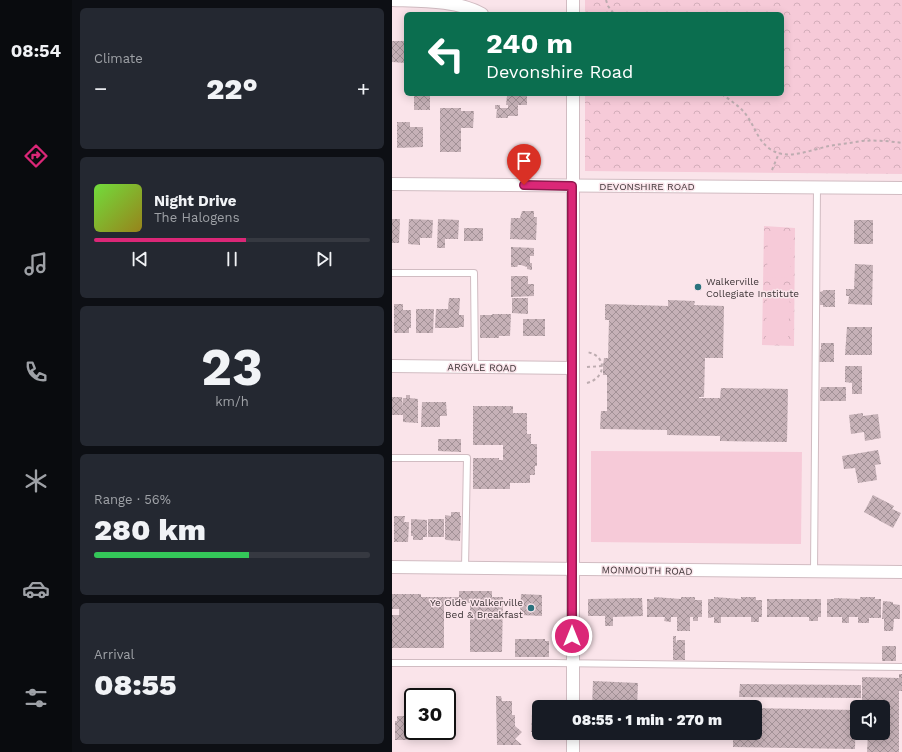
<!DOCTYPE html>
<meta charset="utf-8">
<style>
body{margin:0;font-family:"Work Sans",sans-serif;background:#242831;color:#f1f3f6;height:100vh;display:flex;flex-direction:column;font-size:15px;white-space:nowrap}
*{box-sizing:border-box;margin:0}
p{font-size:13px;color:#9ea1a6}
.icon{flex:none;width:22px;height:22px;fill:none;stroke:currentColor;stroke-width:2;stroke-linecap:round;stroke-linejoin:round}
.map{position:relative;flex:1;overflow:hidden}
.sheet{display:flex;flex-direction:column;gap:8px;padding:8px;background:#0d0f14;width:320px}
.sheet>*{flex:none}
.guide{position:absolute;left:12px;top:12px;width:380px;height:84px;border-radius:6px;box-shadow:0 2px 10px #0003;background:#0b6e4f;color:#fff;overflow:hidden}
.tools{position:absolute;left:458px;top:700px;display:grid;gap:8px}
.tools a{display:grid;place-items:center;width:40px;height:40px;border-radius:6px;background:#171b24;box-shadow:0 2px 10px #0003;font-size:20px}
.speed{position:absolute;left:12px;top:688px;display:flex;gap:8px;font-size:20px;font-weight:700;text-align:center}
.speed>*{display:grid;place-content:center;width:52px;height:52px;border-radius:50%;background:#171b24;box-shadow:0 2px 10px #0003;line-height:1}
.speed .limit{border:2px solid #111;border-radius:6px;background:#fff;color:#111}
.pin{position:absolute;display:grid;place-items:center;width:34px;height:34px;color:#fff;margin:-41px -17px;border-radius:50% 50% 50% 0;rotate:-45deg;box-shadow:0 0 4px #0007}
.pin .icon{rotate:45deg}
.me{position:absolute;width:44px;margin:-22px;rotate:0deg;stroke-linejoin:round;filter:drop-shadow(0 0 3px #0008)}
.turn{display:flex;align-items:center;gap:14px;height:84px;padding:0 16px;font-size:18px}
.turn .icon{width:52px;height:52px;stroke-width:2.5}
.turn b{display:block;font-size:28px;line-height:34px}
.big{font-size:30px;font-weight:800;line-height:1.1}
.sheet .card{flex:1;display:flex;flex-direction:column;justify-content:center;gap:6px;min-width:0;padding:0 14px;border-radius:6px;background:#242831}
.sheet .dial{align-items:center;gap:0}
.dial b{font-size:52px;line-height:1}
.song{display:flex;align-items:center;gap:12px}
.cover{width:48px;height:48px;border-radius:6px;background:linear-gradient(135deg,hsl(100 70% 55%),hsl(50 70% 35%))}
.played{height:4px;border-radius:2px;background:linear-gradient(90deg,#db2777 55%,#363941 55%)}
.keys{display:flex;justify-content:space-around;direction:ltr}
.heat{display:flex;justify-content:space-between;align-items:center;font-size:22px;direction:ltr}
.charge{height:6px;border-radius:3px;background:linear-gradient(90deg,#34c759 56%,#363941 0)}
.trip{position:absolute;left:140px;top:700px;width:230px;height:40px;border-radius:6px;background:#171b24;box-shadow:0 2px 10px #0003;font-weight:800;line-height:40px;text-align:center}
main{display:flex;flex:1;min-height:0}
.dock{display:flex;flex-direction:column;width:72px;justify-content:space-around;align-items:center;background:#090b0e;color:#9ea1a6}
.dock .icon{width:28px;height:28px}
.dock .active{color:#db2777}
.dock b{font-size:18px;color:#f1f3f6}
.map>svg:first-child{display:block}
.park{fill:url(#park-crowns)}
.pitch{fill:#f6cad8}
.building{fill:url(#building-cross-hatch)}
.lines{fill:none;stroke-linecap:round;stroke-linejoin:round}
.lane-casing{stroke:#d1bcc2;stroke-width:8}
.street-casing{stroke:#d1bcc2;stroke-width:14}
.path{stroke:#bdacb0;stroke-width:2;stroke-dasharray:3 3;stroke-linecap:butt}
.lane{stroke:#fff;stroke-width:6}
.street{stroke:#fff;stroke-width:12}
.route-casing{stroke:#8e194d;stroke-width:10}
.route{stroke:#db2777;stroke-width:7}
.poi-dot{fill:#2a727d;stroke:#fae4ea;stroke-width:1.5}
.labels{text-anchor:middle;stroke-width:3;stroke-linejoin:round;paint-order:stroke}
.street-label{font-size:10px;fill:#3d3537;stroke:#fae4ea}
.poi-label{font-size:10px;fill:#3d3537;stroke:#fae4ea;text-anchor:start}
</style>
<main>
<nav class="dock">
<b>08:54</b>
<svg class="icon active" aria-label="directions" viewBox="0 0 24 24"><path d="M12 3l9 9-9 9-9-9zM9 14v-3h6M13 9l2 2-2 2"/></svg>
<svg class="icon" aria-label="music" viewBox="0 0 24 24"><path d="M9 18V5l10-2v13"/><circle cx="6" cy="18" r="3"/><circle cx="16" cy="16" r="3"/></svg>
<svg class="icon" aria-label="phone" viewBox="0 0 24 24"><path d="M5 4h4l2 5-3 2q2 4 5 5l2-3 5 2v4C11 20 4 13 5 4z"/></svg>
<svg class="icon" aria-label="climate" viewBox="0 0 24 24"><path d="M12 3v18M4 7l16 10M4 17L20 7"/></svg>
<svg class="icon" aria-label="car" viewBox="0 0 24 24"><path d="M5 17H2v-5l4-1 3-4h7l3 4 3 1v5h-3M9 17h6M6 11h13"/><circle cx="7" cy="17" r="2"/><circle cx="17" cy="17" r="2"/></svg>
<svg class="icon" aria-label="filters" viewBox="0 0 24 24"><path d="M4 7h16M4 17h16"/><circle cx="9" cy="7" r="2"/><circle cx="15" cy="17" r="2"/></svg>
</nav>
<section class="sheet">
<div class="card"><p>Climate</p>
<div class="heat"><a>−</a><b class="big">22°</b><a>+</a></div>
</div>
<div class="card">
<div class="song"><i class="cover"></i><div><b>Night Drive</b><p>The Halogens</p></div></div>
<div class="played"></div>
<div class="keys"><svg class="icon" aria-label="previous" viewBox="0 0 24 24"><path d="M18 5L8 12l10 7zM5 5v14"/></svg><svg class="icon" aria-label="pause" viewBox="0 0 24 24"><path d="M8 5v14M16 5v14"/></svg><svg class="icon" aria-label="next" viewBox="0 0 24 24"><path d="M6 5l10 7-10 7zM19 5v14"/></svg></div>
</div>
<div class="card dial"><b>23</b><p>km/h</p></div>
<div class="card"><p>Range · 56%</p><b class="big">280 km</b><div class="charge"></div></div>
<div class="card"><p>Arrival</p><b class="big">08:55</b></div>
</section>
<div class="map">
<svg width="510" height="752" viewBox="0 0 510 752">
<defs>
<pattern id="park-crowns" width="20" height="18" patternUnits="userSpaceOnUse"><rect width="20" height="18" fill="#f6cad8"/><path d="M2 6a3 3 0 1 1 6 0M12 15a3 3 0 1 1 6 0" fill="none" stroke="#d4aeba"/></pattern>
<pattern id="building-cross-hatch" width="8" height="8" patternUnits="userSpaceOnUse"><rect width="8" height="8" fill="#c6b1b7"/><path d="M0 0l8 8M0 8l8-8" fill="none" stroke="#a29196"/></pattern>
</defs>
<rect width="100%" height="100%" fill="#fae4ea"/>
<g class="park">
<polygon points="193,0 510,0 510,174 193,171 193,94 390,94 390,14 193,14"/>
<polygon points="372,226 403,228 402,346 370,345"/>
</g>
<g class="pitch">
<polygon points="376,233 399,233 398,278 375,277"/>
<polygon points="375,294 398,294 396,339 374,339"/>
<polygon points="199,451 410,452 409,544 199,542"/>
</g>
<g class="building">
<polygon points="0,41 14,41 14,63 0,62"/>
<polygon points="120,94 135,95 135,105 126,105 126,116 116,116 116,118 104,118 105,109 103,109 103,105 108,105 108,108 116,108 116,105 114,105 115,96 120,96"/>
<rect x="22" y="96" width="16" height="14"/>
<polygon points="48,108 69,108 69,111 82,111 81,128 69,128 69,152 48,152"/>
<polygon points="5,122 18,122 18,127 31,127 31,147 5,148"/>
<polygon points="130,211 142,211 142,217 145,217 144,240 118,239 119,218 128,218"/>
<polygon points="0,219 8,219 7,243 0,243"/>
<polygon points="17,219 41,220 40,238 28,238 28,245 16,244"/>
<polygon points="46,219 67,220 66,239 53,239 53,248 45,248"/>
<rect x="462" y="220" width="19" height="24"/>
<rect x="72" y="228" width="19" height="13"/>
<polygon points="119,247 142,248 142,256 138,256 138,263 140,263 140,270 135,269 135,267 129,265 126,265 125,267 119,267"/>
<polygon points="463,264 481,265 480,305 456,304 457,296 454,296 454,289 462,289"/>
<polygon points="119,276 136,276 136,284 142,284 142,296 119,297"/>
<polygon points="431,290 443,290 443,307 431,307 431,305 428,305 428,292 431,291"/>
<polygon points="57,298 68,298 67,315 72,315 72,327 67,327 67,328 43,328 44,309 56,309"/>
<polygon points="120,298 136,298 136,314 120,313"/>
<polygon points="276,300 303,301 302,305 332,306 331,358 313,358 312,397 307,397 307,398 328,398 329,388 396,389 395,442 328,441 328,436 275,435 275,430 208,429 209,411 215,411 215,375 211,375 211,366 212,358 216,358 217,320 213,320 213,304 276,306"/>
<polygon points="2,304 11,304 11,310 19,310 19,328 17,328 17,333 2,333"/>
<polygon points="24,309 42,309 41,333 24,333"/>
<polygon points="100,314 119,314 118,336 107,336 107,338 88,338 88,315 100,315"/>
<rect x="131" y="319" width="22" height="17"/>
<polygon points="455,327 480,327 480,355 453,355"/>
<polygon points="429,343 442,343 442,362 427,362 428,349 429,350"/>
<polygon points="453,366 470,366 470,394 460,394 460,383 453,382"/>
<polygon points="429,387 454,387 454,401 428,401 428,389 429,389"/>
<polygon points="14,395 18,395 18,398 26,399 26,423 11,422 11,415 0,415 0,397 10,397 11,408 11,398 14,398"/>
<polygon points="30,402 54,402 55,416 48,416 48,427 29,427"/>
<polygon points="81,406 121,406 121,413 135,413 135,434 139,434 139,444 145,444 145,466 143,466 143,475 138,475 138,483 118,483 118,489 81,489 81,458 107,458 107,460 111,460 111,445 81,445"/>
<polygon points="471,413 471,416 486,414 489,438 473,441 472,432 459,434 457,415"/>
<polygon points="46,439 69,439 69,452 46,451"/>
<polygon points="486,450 489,464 483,465 485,480 466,483 463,468 452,469 450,456"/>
<polygon points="481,495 502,506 500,509 509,513 501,528 472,512"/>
<polygon points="59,512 68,512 68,516 69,516 68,541 54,540 53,539 53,515 59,516"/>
<polygon points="2,516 13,516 12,522 17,522 16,542 2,542"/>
<polygon points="19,519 35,520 35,537 31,537 31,540 21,540 21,536 19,536"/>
<rect x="36" y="519" width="16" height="18"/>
<polygon points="67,591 100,591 100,597 111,597 110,652 78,652 78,603 52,603 52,648 0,648 0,615 7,615 7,609 0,609 0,594 29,594 29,597 67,597"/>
<polygon points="129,594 150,595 150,616 128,615"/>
<polygon points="262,597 289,599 289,597 303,597 303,600 310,600 310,617 306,617 306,621 301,621 301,617 298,617 298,631 285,631 285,617 279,617 279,622 272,621 273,617 255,617 255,599 262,599"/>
<polygon points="322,597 349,599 349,597 364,597 364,600 370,600 370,617 367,617 367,622 359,622 359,617 329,617 329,623 322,623 322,617 316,618 316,599 322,599"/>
<polygon points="468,597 483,597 483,599 489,599 489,618 477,618 477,623 466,623 466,617 457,617 457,623 450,623 450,617 435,617 435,599 442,599 442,598 468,599"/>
<polygon points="250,598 251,616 221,617 221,626 213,626 213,616 196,616 196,599"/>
<polygon points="375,599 429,599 429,617 426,617 426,621 417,621 417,617 375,617"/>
<polygon points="491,601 501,602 501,604 508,605 508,619 502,619 501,631 492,631 492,619 490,619"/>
<polygon points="281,636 284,636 284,644 285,640 293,640 293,660 281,660"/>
<polygon points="123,639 153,639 153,641 157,641 157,657 123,657"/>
<rect x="490" y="646" width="14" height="15"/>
<polygon points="507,674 510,674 510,691 507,691 507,752 475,752 476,733 491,733 491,707 470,707 470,677 507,678"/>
<polygon points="201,681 246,683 245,707 200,707"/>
<polygon points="348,684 469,685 469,698 347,697"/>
<polygon points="104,696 109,696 110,701 120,701 120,715 123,715 123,726 130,732 123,739 130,745 105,745"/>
<polygon points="55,706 60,706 59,714 62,714 61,725 63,730 61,731 61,740 44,740 44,731 55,731"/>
<polygon points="363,708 464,710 463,749 341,747 341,733 363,733"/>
<polygon points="140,713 147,713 147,733 151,733 151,737 142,737 142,732 139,732"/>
<polygon points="5,716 16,716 16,721 20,722 19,733 15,734 15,740 3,740 3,721 5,721"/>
<polygon points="200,733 258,733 258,737 200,735"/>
<polygon points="308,733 326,733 326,740 308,739"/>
</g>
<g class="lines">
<defs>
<g id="lane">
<polyline points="0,273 82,273 83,367"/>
<polyline points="0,458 75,458 73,568"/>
<polyline points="422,572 425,187"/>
<polyline points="0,663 161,663 510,667"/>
</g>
<g id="street">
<path d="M0 0C29 1 65 0 90 14"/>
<polyline points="181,0 181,14"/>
<polyline points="0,184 510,188"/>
<polyline points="0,366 180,368"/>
<polyline points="0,567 510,572"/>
<polyline points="181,707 181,94"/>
<polyline points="181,733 181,752"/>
</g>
</defs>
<use href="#lane" class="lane-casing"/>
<use href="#street" class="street-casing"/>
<g class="path">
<polyline points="214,0 216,6 222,14"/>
<path d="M330 94C339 101 349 107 355 116 363 127 366 141 378 149 395 161 418 150 437 146 448 144 459 143 470 141 483 140 497 141 510 143"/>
<polyline points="380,170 387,153"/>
<polyline points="195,367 211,366"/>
<path d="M195 383C214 378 216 356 195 352"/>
</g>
<use href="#lane" class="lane"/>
<use href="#street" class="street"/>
</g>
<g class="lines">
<defs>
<polyline id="route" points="132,185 180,186 180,636"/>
</defs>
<use href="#route" class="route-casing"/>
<use href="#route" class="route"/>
</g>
<g class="poi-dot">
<circle cx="306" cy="287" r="4"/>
<circle cx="139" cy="608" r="4"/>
</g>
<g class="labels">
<g class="street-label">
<text x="255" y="190">DEVONSHIRE ROAD</text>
<text transform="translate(90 367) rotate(1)" y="4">ARGYLE ROAD</text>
<text transform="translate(255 570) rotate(1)" y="4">MONMOUTH ROAD</text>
</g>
<g class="poi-label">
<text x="314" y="285">Walkerville<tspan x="314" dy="12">Collegiate Institute</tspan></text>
<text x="131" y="606" text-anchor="end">Ye Olde Walkerville<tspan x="131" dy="12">Bed &amp; Breakfast</tspan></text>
</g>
</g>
</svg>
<div class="tools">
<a><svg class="icon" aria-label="sound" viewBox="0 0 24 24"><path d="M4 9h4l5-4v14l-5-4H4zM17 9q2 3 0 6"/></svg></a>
</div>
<div class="speed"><div class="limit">30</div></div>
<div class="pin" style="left:132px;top:185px;background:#d93025"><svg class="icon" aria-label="arrive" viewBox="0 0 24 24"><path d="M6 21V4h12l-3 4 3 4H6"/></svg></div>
<svg class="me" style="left:180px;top:636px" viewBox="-20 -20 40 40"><circle r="17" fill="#db2777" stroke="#fff" stroke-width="3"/><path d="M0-11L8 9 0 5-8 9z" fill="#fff"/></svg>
<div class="trip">08:55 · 1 min · 270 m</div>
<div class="guide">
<div class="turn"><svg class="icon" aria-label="left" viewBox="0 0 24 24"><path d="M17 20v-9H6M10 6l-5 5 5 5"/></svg><div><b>240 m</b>Devonshire Road</div></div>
</div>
</div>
</main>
